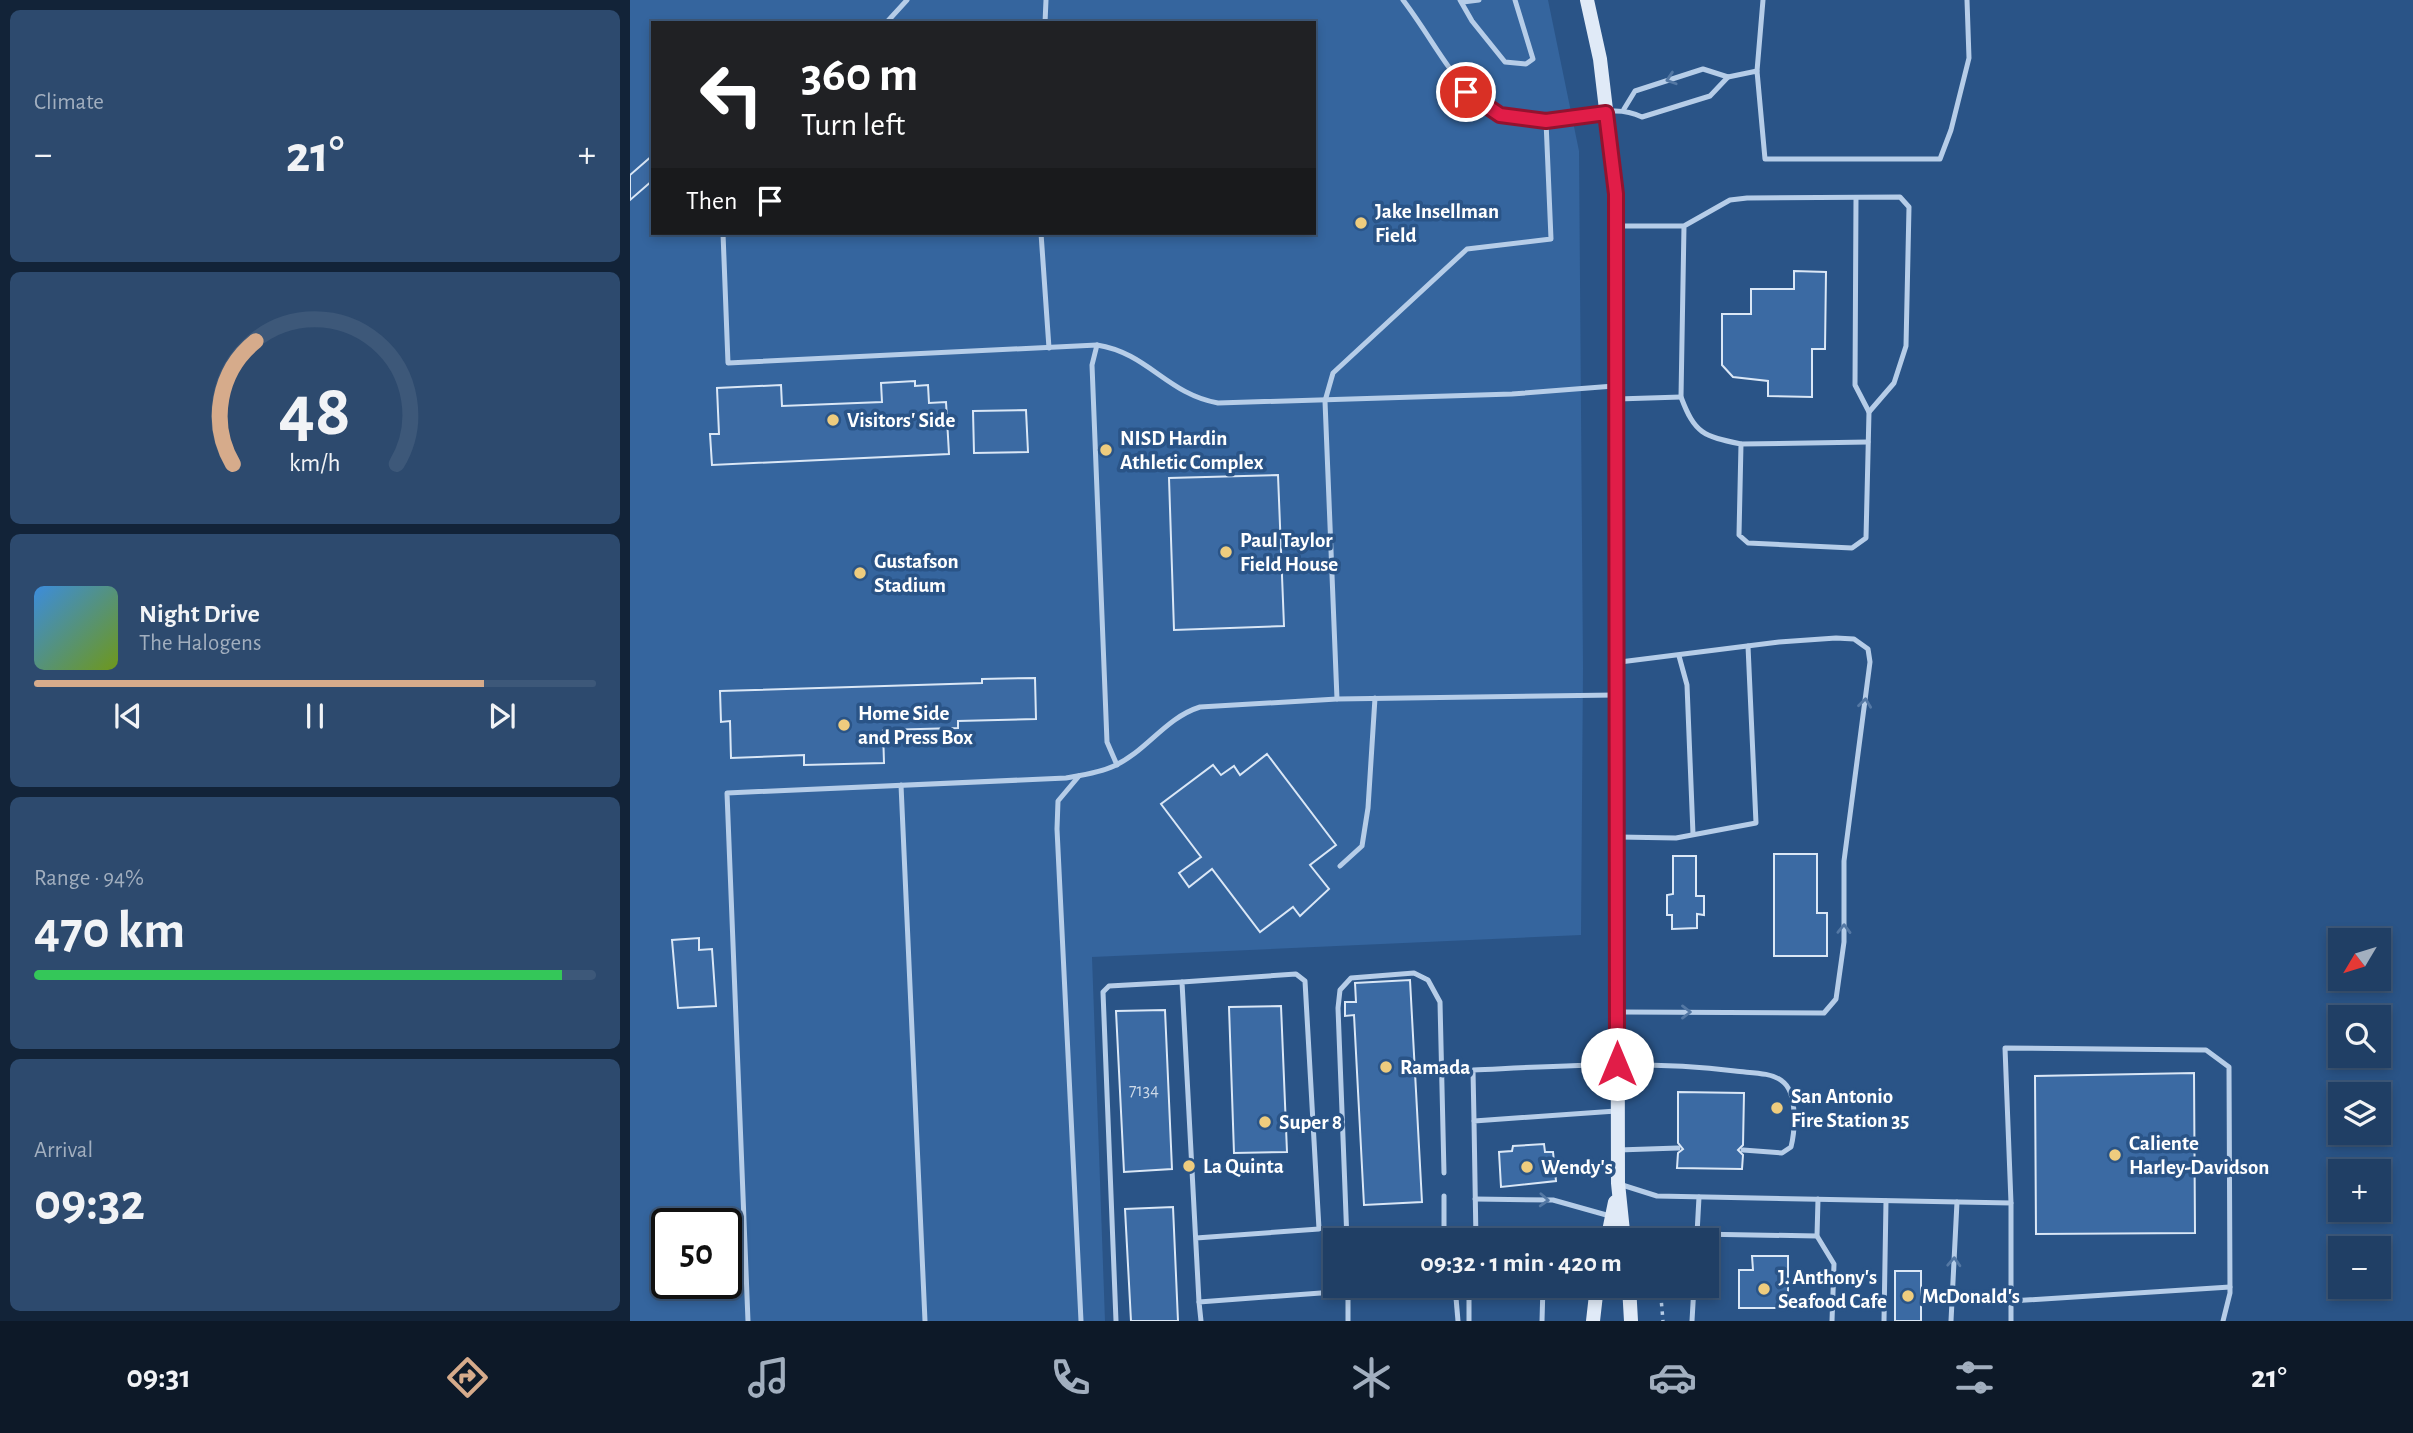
<!DOCTYPE html>
<meta charset="utf-8">
<style>
body{margin:0;font-family:"Alegreya Sans",sans-serif;background:#2d4a6e;color:#f1f3f6;height:100vh;display:flex;flex-direction:column;font-size:26px;white-space:nowrap}
*{box-sizing:border-box;margin:0}
p{font-size:23px;color:#a2afbf}
.icon{flex:none;width:38px;height:38px;fill:none;stroke:currentColor;stroke-width:2;stroke-linecap:round;stroke-linejoin:round}
.map{position:relative;flex:1;overflow:hidden}
.sheet{display:flex;flex-direction:column;gap:10px;padding:10px;background:#122338;width:630px}
.sheet>*{flex:none}
.hud{position:absolute;left:21px;top:21px;width:665px;height:214px;border-radius:0px;box-shadow:0 4px 10px #0003,0 0 0 2px #3d5879;background:#202124;color:#fff;overflow:hidden}
.needle{width:46px;rotate:232deg}
.tools{position:absolute;left:1698px;top:928px;display:grid;gap:14px}
.tools a{display:grid;place-items:center;width:63px;height:63px;border-radius:0px;background:#203f65;box-shadow:0 4px 10px #0003,0 0 0 2px #3d5879;font-size:35px}
.speed{position:absolute;left:21px;top:1208px;display:flex;gap:14px;font-size:35px;font-weight:700;text-align:center}
.speed>*{display:grid;place-content:center;width:91px;height:91px;border-radius:50%;background:#203f65;box-shadow:0 4px 10px #0003,0 0 0 2px #3d5879;line-height:1}
.speed .limit{border:4px solid #111;border-radius:10px;background:#fff;color:#111}
.pin{position:absolute;display:grid;place-items:center;width:60px;height:60px;color:#fff;margin:-30px;border:4px solid #fff;border-radius:50%;box-shadow:0 2px 7px #0007}
.me{position:absolute;width:77px;margin:-38px;rotate:0deg;stroke-linejoin:round;filter:drop-shadow(0 0 5px #0008)}
.turn{display:flex;align-items:center;gap:24px;height:147px;padding:0 35px;font-size:32px}
.turn .icon{width:91px;height:91px;stroke-width:2.5}
.turn b{display:block;font-size:49px;line-height:60px}
.then{display:flex;align-items:center;height:66px;padding:0 35px;background:#0003;gap:14px;font-size:26px}
.big{font-size:52px;font-weight:600;line-height:1.1}
.sheet .tile{flex:1;display:flex;flex-direction:column;justify-content:center;gap:10px;min-width:0;padding:0 24px;border-radius:10px;background:#2d4a6e}
.sheet .dial{align-items:center;gap:0}
.dial svg{height:182px;overflow:visible;fill:none;stroke:#3d5879;stroke-width:7;stroke-linecap:round;text-anchor:middle}
.dial text{fill:#f1f3f6;stroke:none}
.song{display:flex;align-items:center;gap:21px}
.cover{width:84px;height:84px;border-radius:10px;background:linear-gradient(135deg,hsl(210 70% 55%),hsl(80 70% 35%))}
.played{height:7px;border-radius:4px;background:linear-gradient(90deg,#d6ab8b 80%,#3d5879 80%)}
.keys{display:flex;justify-content:space-around;direction:ltr}
.heat{display:flex;justify-content:space-between;align-items:center;font-size:38px;direction:ltr}
.charge{height:10px;border-radius:5px;background:linear-gradient(90deg,#34c759 94%,#3d5879 0)}
.trip{position:absolute;left:693px;top:1228px;width:396px;height:70px;border-radius:0px;background:#203f65;box-shadow:0 4px 10px #0003,0 0 0 2px #3d5879;font-weight:600;line-height:70px;text-align:center}
.dock{display:flex;height:112px;justify-content:space-around;align-items:center;background:#0d1928;color:#a2afbf}
.dock .icon{width:49px;height:49px}
.dock .active{color:#d6ab8b}
.dock b{font-size:32px;color:#f1f3f6}
main{display:flex;flex:1;min-height:0}
.map>svg:first-child{display:block}
.green{fill:#35659e;fill-rule:evenodd}
.building{fill:#3b6aa3;stroke:#dae7f6;stroke-width:2}
.lines{fill:none;stroke-linecap:round;stroke-linejoin:round}
.path{stroke:#b6cde8;stroke-width:3.5;stroke-dasharray:3.5 5;stroke-linecap:butt}
.lane{stroke:#b6cde8;stroke-width:5}
.secondary{stroke:#e0eaf7;stroke-width:14}
.oneway{stroke:#5478a4}
.route-casing{stroke:#92132f;stroke-width:18}
.route{stroke:#e11d48;stroke-width:12}
.poi-dot{fill:#eecc7e;stroke:#2a5487;stroke-width:2.5}
.labels{text-anchor:middle;stroke-width:7;stroke-linejoin:round;paint-order:stroke}
.number-label{font-size:18px;fill:#cedae8}
.poi-label{font-size:21px;font-weight:bold;fill:#fff;stroke:#2a5487;text-anchor:start}
</style>
<main>
<section class="sheet">
<div class="tile"><p>Climate</p>
<div class="heat"><a>−</a><b class="big">21°</b><a>+</a></div>
</div>
<div class="tile dial"><svg viewBox="0 0 100 80">
<path d="M14 69A42 42 0 1 1 86 69"/>
<path d="M14 69A42 42 0 0 1 24 15" stroke="#d6ab8b"/>
<text x="50" y="56" font-size="32" font-weight="700">48</text>
<text x="50" y="72" font-size="11">km/h</text>
</svg></div>
<div class="tile">
<div class="song"><i class="cover"></i><div><b>Night Drive</b><p>The Halogens</p></div></div>
<div class="played"></div>
<div class="keys"><svg class="icon" aria-label="previous" viewBox="0 0 24 24"><path d="M18 5L8 12l10 7zM5 5v14"/></svg><svg class="icon" aria-label="pause" viewBox="0 0 24 24"><path d="M8 5v14M16 5v14"/></svg><svg class="icon" aria-label="next" viewBox="0 0 24 24"><path d="M6 5l10 7-10 7zM19 5v14"/></svg></div>
</div>
<div class="tile"><p>Range · 94%</p><b class="big">470 km</b><div class="charge"></div></div>
<div class="tile"><p>Arrival</p><b class="big">09:32</b></div>
</section>
<div class="map">
<svg width="1783" height="1321" viewBox="0 0 1783 1321">
<rect width="100%" height="100%" fill="#2a5487"/>
<path class="green" d="M0 0H918L949 151 953 668 951 935 462 957 475 1321H0ZM23 23H684V233H23ZM37 1223H96V1283H37Z"/>
<g class="building">
<polygon points="23,155 23,180 0,200 0,175"/>
<polygon points="1164,271 1196,272 1195,349 1182,349 1182,397 1138,396 1138,381 1103,377 1092,365 1092,314 1121,314 1121,289 1164,289"/>
<polygon points="285,381 285,386 298,385 299,403 316,402 319,454 82,465 80,434 89,434 87,388 151,385 152,406 252,402 251,383"/>
<polygon points="396,410 398,452 344,453 343,411"/>
<polygon points="648,475 654,626 544,630 539,478"/>
<polygon points="405,678 406,719 328,721 328,728 253,730 254,763 174,765 174,755 101,758 100,721 91,722 90,691 352,683 352,679"/>
<polygon points="637,754 706,845 680,865 699,889 670,916 663,907 630,932 582,869 559,887 549,873 571,857 531,804 583,765 591,775 604,766 610,775"/>
<polygon points="1144,854 1187,854 1187,913 1197,913 1197,956 1144,956"/>
<polygon points="1043,856 1066,856 1066,896 1074,896 1074,915 1067,914 1067,928 1042,929 1042,915 1037,915 1037,895 1043,894"/>
<polygon points="69,938 69,950 82,949 86,1006 48,1008 42,940"/>
<polygon points="780,980 792,1202 734,1205 724,1015 715,1016 715,1002 726,1002 725,983"/>
<polygon points="651,1006 657,1152 604,1153 599,1007"/>
<polygon points="535,1010 542,1169 494,1172 486,1011"/>
<polygon points="1564,1073 1565,1233 1406,1234 1405,1076"/>
<polygon points="1048,1092 1114,1093 1113,1145 1108,1150 1113,1155 1112,1169 1047,1168 1048,1153 1053,1149 1048,1143"/>
<polygon points="914,1144 915,1152 923,1152 926,1181 871,1187 869,1152 882,1151 883,1146"/>
<polygon points="543,1207 548,1321 501,1321 495,1209"/>
<polygon points="1122,1256 1158,1256 1158,1308 1109,1308 1109,1270 1123,1270"/>
<rect x="1265" y="1271" width="26" height="50"/>
</g>
<g class="lines">
<g class="path">
<polyline points="1021,1235 1027,1241"/>
<polyline points="1030,1286 1033,1321"/>
</g>
<g class="lane">
<path d="M773 0C824 67 838 132 939 118 965 114 987 105 1012 117L1080 96 1098 77"/>
<polyline points="830,0 842,21 875,62 896,64 903,59 885,0"/>
<polyline points="833,2 849,0"/>
<polyline points="256,23 277,0"/>
<polyline points="415,23 416,0"/>
<polyline points="1127,71 1133,0"/>
<polyline points="994,109 1005,91 1073,69 1098,77 1127,71 1135,159 1310,159 1321,130 1339,58 1337,0"/>
<polyline points="1226,198 1225,385 1239,412"/>
<path d="M987 226H1054L1051 397C1065 434 1073 436 1111 444L1109 535 1118 543 1222 548 1236 538 1239 412 1264 383 1276 346 1279 207 1270 197 1117 198 1100 200 1054 226"/>
<path d="M93 233 98 363 467 345C518 353 537 394 588 403L882 394 984 386"/>
<polyline points="411,233 419,348"/>
<polyline points="467,345 462,365 477,742 487,765"/>
<polyline points="987,399 1051,397"/>
<polyline points="1111,444 1238,442"/>
<polyline points="1049,656 1057,685 1063,834"/>
<polyline points="990,662 1149,642 1206,638 1224,639 1238,649 1240,662 1214,861 1214,942 1206,999 1194,1013 991,1012"/>
<polyline points="707,699 695,401 703,373 837,249 921,239 916,121"/>
<polyline points="449,776 428,801 427,829 451,1321"/>
<polyline points="271,785 295,1321"/>
<polyline points="989,837 1046,838 1126,823 1118,646"/>
<polyline points="710,866 732,846 738,808 745,698"/>
<path d="M844 1121 843 1070C931 1066 1018 1060 1105 1071 1119 1073 1141 1072 1152 1081 1168 1092 1165 1131 1161 1147L1152 1153 1113 1150"/>
<polyline points="988,1150 1048,1148"/>
<polyline points="989,1184 1027,1196 1381,1203 1381,1321"/>
<polyline points="814,1196 814,1241"/>
<polyline points="1069,1197 1067,1234 1187,1236"/>
<polyline points="845,1199 923,1200 980,1216"/>
<polyline points="1188,1199 1187,1236 1204,1264 1202,1321"/>
<polyline points="1381,1203 1375,1048 1576,1050 1599,1067 1600,1293 1593,1321"/>
<polyline points="566,1238 689,1229 675,981 666,974 552,982 569,1302"/>
<polyline points="717,1241 708,1008 710,990 721,978 784,973 798,980 810,1002 814,1173"/>
<polyline points="846,1241 844,1121 986,1111"/>
<polyline points="718,1286 718,1321"/>
<polyline points="825,1286 828,1321"/>
<polyline points="839,1286 839,1321"/>
<polyline points="864,1287 879,1286"/>
<polyline points="1381,1301 1600,1287"/>
<path d="M118 1321 97 793 436 778C453 775 469 773 484 766 517 751 535 718 570 707L707 699 985 695"/>
<polyline points="486,1321 473,992 479,986 552,982"/>
<polyline points="571,1321 569,1302 718,1291 723,1286"/>
<polyline points="912,1321 913,1286"/>
<polyline points="1062,1321 1064,1286"/>
<polyline points="1254,1321 1256,1201"/>
<polyline points="1321,1321 1327,1202"/>
</g>
<g class="secondary">
<polyline points="957,0 970,59 986,194 988,1183 994,1241"/>
<polyline points="977,1241 985,1202"/>
<polyline points="999,1286 1001,1321"/>
<polyline points="963,1321 967,1286"/>
</g>
</g>
<defs><path id="oneway-chevron" d="M-2-3.5L2.5 0L-2 3.5" fill="none" stroke-width="1.6" stroke-linecap="round" stroke-linejoin="round" transform="scale(1.75)"/></defs>
<g class="oneway">
<use href="#oneway-chevron" transform="translate(1041 79) rotate(162)"/>
<use href="#oneway-chevron" transform="translate(1235 703) rotate(-83)"/>
<use href="#oneway-chevron" transform="translate(1214 929) rotate(-89)"/>
<use href="#oneway-chevron" transform="translate(1056 1012)"/>
<use href="#oneway-chevron" transform="translate(914 1200) rotate(3)"/>
<use href="#oneway-chevron" transform="translate(1324 1262) rotate(-87)"/>
</g>
<g class="lines">
<defs>
<polyline id="route" points="836,92 870,115 916,121 976,113 986,194 987,1064"/>
</defs>
<use href="#route" class="route-casing"/>
<use href="#route" class="route"/>
</g>
<g class="poi-dot">
<circle cx="731" cy="223" r="7"/>
<circle cx="203" cy="420" r="7"/>
<circle cx="476" cy="450" r="7"/>
<circle cx="596" cy="552" r="7"/>
<circle cx="230" cy="573" r="7"/>
<circle cx="214" cy="725" r="7"/>
<circle cx="756" cy="1067" r="7"/>
<circle cx="1147" cy="1108" r="7"/>
<circle cx="635" cy="1122" r="7"/>
<circle cx="1485" cy="1155" r="7"/>
<circle cx="559" cy="1166" r="7"/>
<circle cx="897" cy="1167" r="7"/>
<circle cx="1134" cy="1289" r="7"/>
<circle cx="1278" cy="1296" r="7"/>
</g>
<g class="labels">
<g class="number-label">
<text x="514" y="1096">7134</text>
</g>
<g class="poi-label">
<text x="745" y="218">Jake Insellman<tspan x="745" dy="24">Field</tspan></text>
<text x="217" y="427">Visitors' Side</text>
<text x="490" y="445">NISD Hardin<tspan x="490" dy="24">Athletic Complex</tspan></text>
<text x="610" y="547">Paul Taylor<tspan x="610" dy="24">Field House</tspan></text>
<text x="244" y="568">Gustafson<tspan x="244" dy="24">Stadium</tspan></text>
<text x="228" y="720">Home Side<tspan x="228" dy="24">and Press Box</tspan></text>
<text x="770" y="1074">Ramada</text>
<text x="1161" y="1103">San Antonio<tspan x="1161" dy="24">Fire Station 35</tspan></text>
<text x="649" y="1129">Super 8</text>
<text x="1499" y="1150">Caliente<tspan x="1499" dy="24">Harley-Davidson</tspan></text>
<text x="573" y="1173">La Quinta</text>
<text x="911" y="1174">Wendy's</text>
<text x="1148" y="1284">J. Anthony's<tspan x="1148" dy="24">Seafood Cafe</tspan></text>
<text x="1292" y="1303">McDonald's</text>
</g>
</g>
</svg>
<div class="tools">
<a><svg class="needle" viewBox="-14 -14 28 28"><path d="M0-13l5 13h-10z" fill="#e53935"/><path d="M0 13l5-13h-10z" fill="#a2afbf"/></svg></a>
<a><svg class="icon" aria-label="search" viewBox="0 0 24 24"><circle cx="10" cy="10" r="6"/><path d="M15 15l6 6"/></svg></a>
<a><svg class="icon" aria-label="layers" viewBox="0 0 24 24"><path d="M12 4l9 5-9 5-9-5zM3 14l9 5 9-5"/></svg></a>
<a>+</a>
<a>−</a>
</div>
<div class="speed"><div class="limit">50</div></div>
<div class="pin" style="left:836px;top:92px;background:#d93025"><svg class="icon" aria-label="arrive" viewBox="0 0 24 24"><path d="M6 21V4h12l-3 4 3 4H6"/></svg></div>
<svg class="me" style="left:987px;top:1064px" viewBox="-20 -20 40 40"><circle r="19" fill="#fff"/><path d="M0-13L10 11 0 6-10 11z" fill="#e11d48"/></svg>
<div class="trip">09:32 · 1 min · 420 m</div>
<div class="hud">
<div class="turn"><svg class="icon" aria-label="left" viewBox="0 0 24 24"><path d="M17 20v-9H6M10 6l-5 5 5 5"/></svg><div><b>360 m</b>Turn left</div></div>
<div class="then">Then<svg class="icon" aria-label="arrive" viewBox="0 0 24 24"><path d="M6 21V4h12l-3 4 3 4H6"/></svg></div>
</div>
</div>
</main>
<nav class="dock">
<b>09:31</b>
<svg class="icon active" aria-label="directions" viewBox="0 0 24 24"><path d="M12 3l9 9-9 9-9-9zM9 14v-3h6M13 9l2 2-2 2"/></svg>
<svg class="icon" aria-label="music" viewBox="0 0 24 24"><path d="M9 18V5l10-2v13"/><circle cx="6" cy="18" r="3"/><circle cx="16" cy="16" r="3"/></svg>
<svg class="icon" aria-label="phone" viewBox="0 0 24 24"><path d="M5 4h4l2 5-3 2q2 4 5 5l2-3 5 2v4C11 20 4 13 5 4z"/></svg>
<svg class="icon" aria-label="climate" viewBox="0 0 24 24"><path d="M12 3v18M4 7l16 10M4 17L20 7"/></svg>
<svg class="icon" aria-label="car" viewBox="0 0 24 24"><path d="M5 17H2v-5l4-1 3-4h7l3 4 3 1v5h-3M9 17h6M6 11h13"/><circle cx="7" cy="17" r="2"/><circle cx="17" cy="17" r="2"/></svg>
<svg class="icon" aria-label="filters" viewBox="0 0 24 24"><path d="M4 7h16M4 17h16"/><circle cx="9" cy="7" r="2"/><circle cx="15" cy="17" r="2"/></svg>
<b>21°</b>
</nav>
